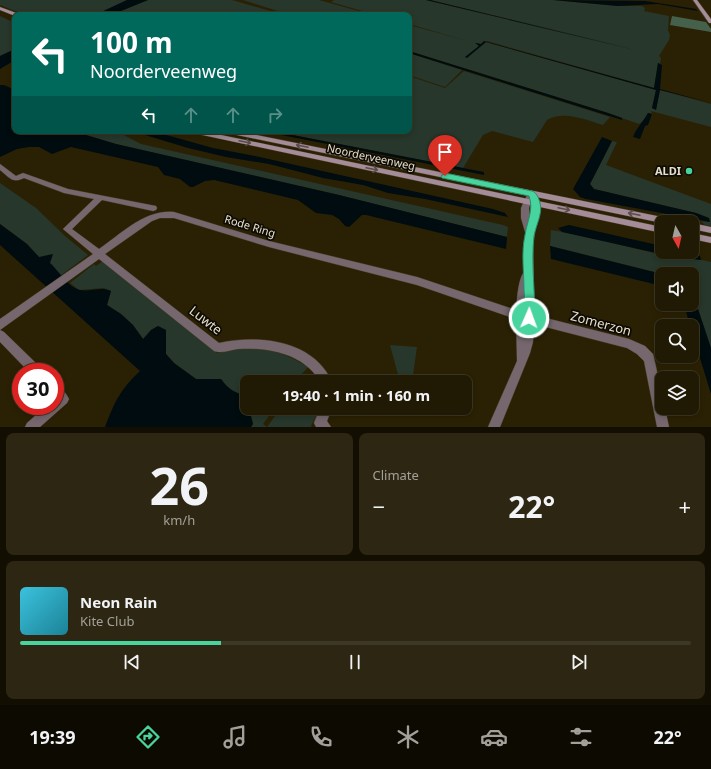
<!DOCTYPE html>
<meta charset="utf-8">
<style>
body{margin:0;font-family:"Noto Sans",sans-serif;background:#2d2612;color:#f1f3f6;height:100vh;display:flex;flex-direction:column;font-size:15px;white-space:nowrap}
*{box-sizing:border-box;margin:0}
p{font-size:13px;color:#a2a09a}
.icon{flex:none;width:22px;height:22px;fill:none;stroke:currentColor;stroke-width:2;stroke-linecap:round;stroke-linejoin:round}
.map{position:relative;height:427px;overflow:hidden}
.side{display:flex;flex-direction:column;gap:6px;padding:6px;background:#120e02;flex:1}
.side>*{flex:none}
.hud{position:absolute;left:12px;top:12px;width:400px;height:122px;border-radius:8px;box-shadow:0 2px 6px #0003,0 0 0 1px #3d3825;background:#00695c;color:#fff;overflow:hidden}
.needle{width:26px;rotate:172deg}
.buttons{position:absolute;left:655px;top:215px;display:grid;gap:8px}
.buttons a{display:grid;place-items:center;width:44px;height:44px;border-radius:8px;background:#201903;box-shadow:0 2px 6px #0003,0 0 0 1px #3d3825;font-size:20px}
.speed{position:absolute;left:12px;top:363px;display:flex;gap:8px;font-size:20px;font-weight:700;text-align:center}
.speed>*{display:grid;place-content:center;width:52px;height:52px;border-radius:50%;background:#201903;box-shadow:0 2px 6px #0003,0 0 0 1px #3d3825;line-height:1}
.speed .limit{border:6px solid #d22;background:#fff;color:#111}
.pin{position:absolute;display:grid;place-items:center;width:34px;height:34px;color:#fff;margin:-41px -17px;border-radius:50% 50% 50% 0;rotate:-45deg;box-shadow:0 0 4px #0007}
.pin .icon{rotate:45deg}
.me{position:absolute;width:44px;margin:-22px;rotate:2deg;stroke-linejoin:round;filter:drop-shadow(0 0 3px #0008)}
.turn{display:flex;align-items:center;gap:14px;height:84px;padding:0 12px;font-size:18px}
.turn .icon{width:52px;height:52px;stroke-width:2.5}
.turn b{display:block;font-size:28px;line-height:34px}
.lanes{display:flex;align-items:center;height:38px;padding:0 12px;background:#0003;justify-content:center;gap:20px;direction:ltr}
.lanes .off{opacity:.35}
.big{font-size:30px;font-weight:700;line-height:1.1}
.side .widget{flex:1;display:flex;flex-direction:column;justify-content:center;gap:6px;min-width:0;padding:0 14px;border-radius:8px;background:#2d2612}
.side .dial{align-items:center;gap:0}
.dial b{font-size:52px;line-height:1}
.song{display:flex;align-items:center;gap:12px}
.cover{width:48px;height:48px;border-radius:6px;background:linear-gradient(135deg,hsl(190 70% 55%),hsl(190 70% 35%))}
.played{height:4px;border-radius:2px;background:linear-gradient(90deg,#47d49e 30%,#3d3825 30%)}
.keys{display:flex;justify-content:space-around;direction:ltr}
.heat{display:flex;justify-content:space-between;align-items:center;font-size:22px;direction:ltr}
.side .tiles{flex:1;display:grid;gap:6px;grid-template-columns:1fr 1fr}
.widget:last-child{grid-column:span 2}
.trip{position:absolute;left:240px;top:375px;width:232px;height:40px;border-radius:8px;background:#201903;box-shadow:0 2px 6px #0003,0 0 0 1px #3d3825;font-weight:700;line-height:40px;text-align:center}
.tab-bar{display:flex;height:64px;justify-content:space-around;align-items:center;background:#0d0a01;color:#a2a09a}
.tab-bar .icon{width:28px;height:28px}
.tab-bar .on{color:#47d49e}
.tab-bar b{font-size:18px;color:#f1f3f6}
.map>svg:first-child{display:block}
.green{fill:#27372b}
.forest{fill:#45614b}
.water{fill:#000c0f}
.lines{fill:none;stroke-linecap:round;stroke-linejoin:round}
.street-casing{stroke:#443c20;stroke-width:1}
.secondary-casing{stroke:#443c20;stroke-width:1}
.street{fill:#75676d;fill-rule:evenodd}
.secondary{fill:#a48d98;fill-rule:evenodd}
.oneway{stroke:#5a4c4d}
.route{fill:#47d49e;stroke:#2e8a67}
.poi-dot{fill:#47d49e;stroke:#0f0b02;stroke-width:1.5}
.labels{text-anchor:middle;stroke-width:3.5;stroke-linejoin:round;paint-order:stroke}
.street-label{font-size:11px;fill:#e4dfce;stroke:#0f0b02}
.poi-label{font-size:11px;font-weight:bold;fill:#e4dfce;stroke:#0f0b02;text-anchor:end}
.near-street-label{font-size:13px;fill:#e4dfce;stroke:#0f0b02}
</style>
<div class="map">
<svg width="711" height="427" viewBox="0 0 711 427">
<rect width="100%" height="100%" fill="#2a2104"/>
<g class="green">
<polygon points="0,0 127,0 95,15 25,15 0,5"/>
<polygon points="148,0 232,0 284,15 111,15"/>
<polygon points="243,0 319,0 373,15 290,15"/>
<polygon points="334,0 426,0 638,50 430,0 553,0 618,6 642,6 645,8 644,11 669,16 668,30 670,35 669,40 659,56 661,58 660,64 658,63 654,88 487,41 481,44 476,43 479,46 465,57 486,42 656,90 652,108 656,109 660,90 711,104 711,127 651,111 652,114 648,113 643,121 639,124 608,113 409,51 409,25 468,41 409,24 409,15 376,15 331,2"/>
<polygon points="0,16 15,23 15,49 0,56"/>
<polygon points="409,53 462,70 445,87 409,75"/>
<path d="M464 71 610 117 603 125C586 120 564 110 547 120L533 142 492 131 483 135 463 168 272 131H409V76L445 88Z"/>
<polygon points="83,131 116,131 141,144 503,225 508,227 507,237 339,195 116,144 86,135"/>
<polygon points="612,141 617,142 606,165 711,204 711,226 705,225 701,221 710,222 709,218 696,213 594,189 590,184"/>
<polygon points="0,183 36,208 65,236 88,255 60,276 45,257 39,257 27,244 0,224"/>
<path d="M551 230C591 236 629 248 668 256 682 259 697 258 711 262V348L692 291V274H662L550 246Z"/>
<path d="M103 261 217 353C226 351 236 348 245 348 268 347 289 355 308 367L295 382H247V396C235 393 228 389 221 379H196L174 363 166 354V330L158 326 151 330 144 340 133 325 121 314 107 305 111 291 104 288 79 290 70 283 94 264 96 266Z"/>
<polygon points="390,345 417,347 412,382 400,382"/>
<polygon points="251,408 275,408 263,424 267,427 251,427 253,424 250,412"/>
<polygon points="281,408 319,408 311,426 312,427 267,427"/>
</g>
<polygon class="forest" points="672,16 706,22 711,29 711,32 670,25"/>
<g class="water">
<polygon points="127,0 148,0 111,15 95,15"/>
<polygon points="426,0 430,0 639,51"/>
<polygon points="553,0 645,1 696,9 698,11 658,4 618,6"/>
<polygon points="484,41 654,88 658,63 662,65 660,89 711,103 660,90 656,110 652,108 656,90 486,42 467,58 465,57 479,46 475,43 481,44"/>
<polygon points="15,49 15,60 0,69 0,56"/>
<polygon points="409,51 608,113 622,118 622,120 409,53"/>
<polygon points="0,85 4,85 15,90 15,131 83,131 86,135 116,144 339,195 507,237 506,249 366,215 362,215 349,227 345,226 339,219 332,215 316,213 298,200 214,180 205,181 193,187 190,187 180,179 164,175 158,167 71,147 52,154 39,147 29,147 17,149 0,157"/>
<path d="M648 113 652 114 648 125 645 126 640 139 633 137C637 127 643 122 648 113Z"/>
<polygon points="132,131 152,131 213,148 255,156 493,209 505,213 508,217 425,199 388,193 363,185 323,178 269,164 226,157 188,148"/>
<polygon points="261,131 272,131 484,172 484,175"/>
<polygon points="602,137 612,141 590,184 594,189 696,213 709,218 710,222 586,199 580,197 573,189"/>
<path d="M0 224 27 244 39 257 53 254 50 263C59 271 68 287 80 290 91 292 100 286 111 291L107 305 121 314 133 325 143 339 151 330 158 326 166 330V354L174 363 196 379H221C228 389 235 393 247 396V408H251L250 412 253 424 251 427H105C115 401 120 390 140 371L0 245Z"/>
<polygon points="569,225 662,246 662,252 686,252 700,256 701,260 670,256 562,232 558,228"/>
<polygon points="550,246 662,274 662,286 551,259"/>
<polygon points="692,291 711,348 711,394 692,332 692,326 690,326 684,304 692,304"/>
</g>
<g class="lines">
<defs>
<g id="street">
<path d="M0 164 16 176 23 173 68 189 156 206 157 208 156 210 153 211 102 200 72 229 99 249C121 234 145 209 174 212L269 241 417 277 516 310C517 300 518 279 524 272L526 235 521 218V208L525 199 529 192H535L539 207 533 244 534 315 629 339 645 346 653 354 654 358 662 394V408H665L669 427H657L644 361 637 354 627 348 534 324 533 342 530 353 500 427H488L517 361 516 319 417 285 269 247 174 218H160L152 221 105 254 219 343C258 334 314 340 332 382H320C305 354 268 347 238 349 231 350 221 354 214 351L99 259 0 330V319L93 254 63 229 94 199 64 193 24 178C12 184 9 177 0 170ZM531 203 530 219 529 208Z"/>
<polygon points="0,330 4,332 41,368 42,372 29,372 0,342"/>
<path d="M55 384C61 387 66 393 69 399L67 403 40 427H25L27 423 46 406H55Z"/>
<polygon points="320,408 332,408 327,421 331,427 316,427 314,423"/>
</g>
<g id="secondary">
<polygon points="693,0 697,0 711,19 711,23 709,23"/>
<polygon points="0,7 19,14 19,15 15,16 0,10"/>
<polygon points="190,131 202,131 662,227 662,233 193,133"/>
<polygon points="224,131 237,131 672,219 675,220 676,222 662,223 227,133"/>
<polygon points="692,223 711,227 711,233 692,229"/>
<polygon points="692,233 711,237 711,243 692,239"/>
</g>
</defs>
<use href="#street" class="street-casing"/>
<use href="#secondary" class="secondary-casing"/>
<use href="#street" class="street"/>
<use href="#secondary" class="secondary"/>
</g>
<defs><path id="oneway-shaft" d="M-6 0H5M1.5-3L5.5 0L1.5 3" fill="none" stroke-width="1.6" stroke-linecap="round" stroke-linejoin="round"/></defs>
<g class="oneway">
<use href="#oneway-shaft" transform="translate(245 142) rotate(12)"/>
<use href="#oneway-shaft" transform="translate(302 146) rotate(-168)"/>
<use href="#oneway-shaft" transform="translate(372 169) rotate(12)"/>
<use href="#oneway-shaft" transform="translate(564 209) rotate(12)"/>
<use href="#oneway-shaft" transform="translate(634 214) rotate(-168)"/>
</g>
<path class="route" d="M445 173 532 191C536 192 539 198 540 203 543 213 536 225 534 236 531 263 535 291 535 318L533 322 529 323 525 322 523 318C524 309 525 300 524 290 524 272 521 253 525 235 527 221 534 210 529 196L442 178 441 176Z"/>
<circle class="poi-dot" cx="689" cy="171" r="4"/>
<g class="labels">
<g class="street-label">
<text transform="translate(371 157) rotate(12)" y="4">Noorderveenweg</text>
<text transform="translate(250 226) rotate(17)" y="4">Rode Ring</text>
</g>
<g class="poi-label">
<text x="681" y="175">ALDI</text>
</g>
<g class="near-street-label">
<text transform="translate(206 320) rotate(38)" y="5">Luwte</text>
<text transform="translate(601 323) rotate(15)" y="5">Zomerzon</text>
</g>
</g>
</svg>
<div class="buttons">
<a><svg class="needle" viewBox="-14 -14 28 28"><path d="M0-13l5 13h-10z" fill="#e53935"/><path d="M0 13l5-13h-10z" fill="#a2a09a"/></svg></a>
<a><svg class="icon" aria-label="sound" viewBox="0 0 24 24"><path d="M4 9h4l5-4v14l-5-4H4zM17 9q2 3 0 6"/></svg></a>
<a><svg class="icon" aria-label="search" viewBox="0 0 24 24"><circle cx="10" cy="10" r="6"/><path d="M15 15l6 6"/></svg></a>
<a><svg class="icon" aria-label="layers" viewBox="0 0 24 24"><path d="M12 4l9 5-9 5-9-5zM3 14l9 5 9-5"/></svg></a>
</div>
<div class="speed"><div class="limit">30</div></div>
<div class="pin" style="left:445px;top:176px;background:#d93025"><svg class="icon" aria-label="arrive" viewBox="0 0 24 24"><path d="M6 21V4h12l-3 4 3 4H6"/></svg></div>
<svg class="me" style="left:529px;top:318px" viewBox="-20 -20 40 40"><circle r="17" fill="#47d49e" stroke="#fff" stroke-width="3"/><path d="M0-11L8 9 0 5-8 9z" fill="#fff"/></svg>
<div class="trip">19:40 · 1 min · 160 m</div>
<div class="hud">
<div class="turn"><svg class="icon" aria-label="left" viewBox="0 0 24 24"><path d="M17 20v-9H6M10 6l-5 5 5 5"/></svg><div><b>100 m</b>Noorderveenweg</div></div>
<div class="lanes"><svg class="icon" aria-label="left" viewBox="0 0 24 24"><path d="M17 20v-9H6M10 6l-5 5 5 5"/></svg><svg class="icon off" aria-label="ahead" viewBox="0 0 24 24"><path d="M12 20V5M6 11l6-6 6 6"/></svg><svg class="icon off" aria-label="ahead" viewBox="0 0 24 24"><path d="M12 20V5M6 11l6-6 6 6"/></svg><svg class="icon off" aria-label="right" viewBox="0 0 24 24"><path d="M7 20v-9h11M14 6l5 5-5 5"/></svg></div>
</div>
</div>
<section class="side">
<div class="tiles">
<div class="widget dial"><b>26</b><p>km/h</p></div>
<div class="widget"><p>Climate</p>
<div class="heat"><a>−</a><b class="big">22°</b><a>+</a></div>
</div>
<div class="widget">
<div class="song"><i class="cover"></i><div><b>Neon Rain</b><p>Kite Club</p></div></div>
<div class="played"></div>
<div class="keys"><svg class="icon" aria-label="previous" viewBox="0 0 24 24"><path d="M18 5L8 12l10 7zM5 5v14"/></svg><svg class="icon" aria-label="pause" viewBox="0 0 24 24"><path d="M8 5v14M16 5v14"/></svg><svg class="icon" aria-label="next" viewBox="0 0 24 24"><path d="M6 5l10 7-10 7zM19 5v14"/></svg></div>
</div>
</div>
</section>
<nav class="tab-bar">
<b>19:39</b>
<svg class="icon on" aria-label="directions" viewBox="0 0 24 24"><path d="M12 3l9 9-9 9-9-9zM9 14v-3h6M13 9l2 2-2 2"/></svg>
<svg class="icon" aria-label="music" viewBox="0 0 24 24"><path d="M9 18V5l10-2v13"/><circle cx="6" cy="18" r="3"/><circle cx="16" cy="16" r="3"/></svg>
<svg class="icon" aria-label="phone" viewBox="0 0 24 24"><path d="M5 4h4l2 5-3 2q2 4 5 5l2-3 5 2v4C11 20 4 13 5 4z"/></svg>
<svg class="icon" aria-label="climate" viewBox="0 0 24 24"><path d="M12 3v18M4 7l16 10M4 17L20 7"/></svg>
<svg class="icon" aria-label="car" viewBox="0 0 24 24"><path d="M5 17H2v-5l4-1 3-4h7l3 4 3 1v5h-3M9 17h6M6 11h13"/><circle cx="7" cy="17" r="2"/><circle cx="17" cy="17" r="2"/></svg>
<svg class="icon" aria-label="filters" viewBox="0 0 24 24"><path d="M4 7h16M4 17h16"/><circle cx="9" cy="7" r="2"/><circle cx="15" cy="17" r="2"/></svg>
<b>22°</b>
</nav>
